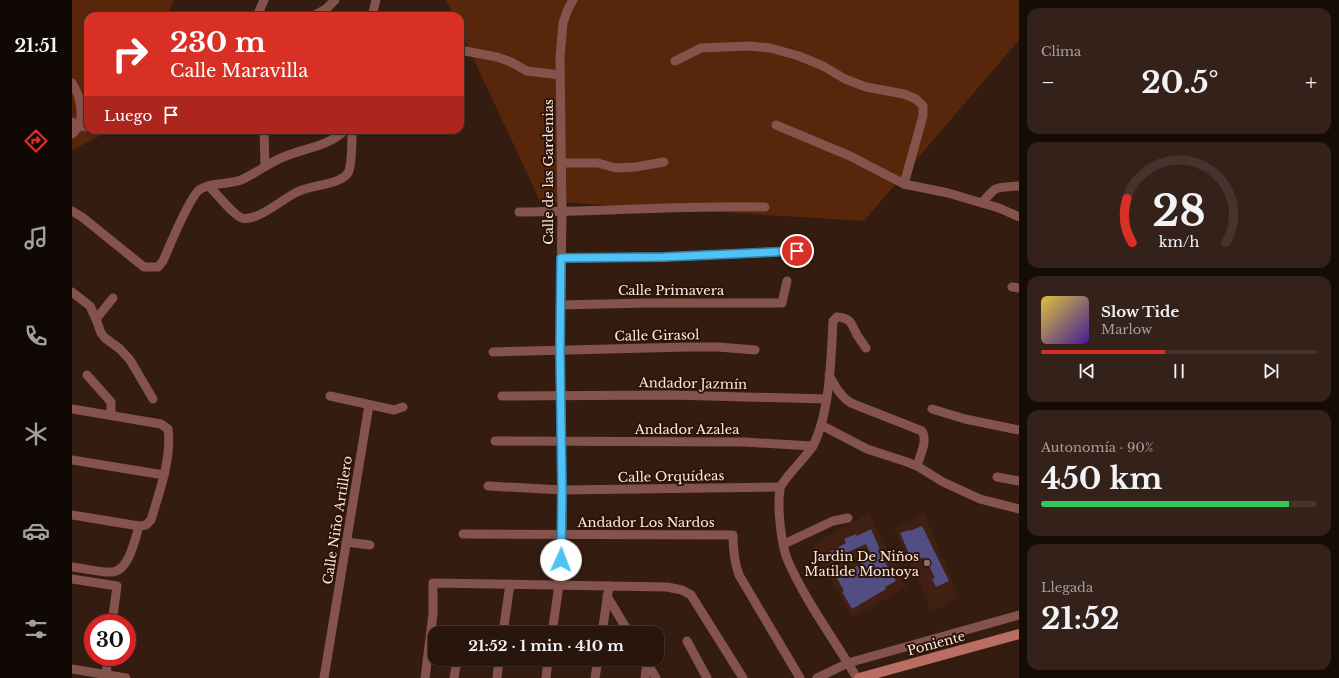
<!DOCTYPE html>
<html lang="es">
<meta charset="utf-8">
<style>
body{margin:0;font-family:"Libre Baskerville",serif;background:#34221a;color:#f1f3f6;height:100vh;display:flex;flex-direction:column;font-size:15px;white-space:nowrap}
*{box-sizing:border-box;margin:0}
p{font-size:13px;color:#a59f9d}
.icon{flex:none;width:22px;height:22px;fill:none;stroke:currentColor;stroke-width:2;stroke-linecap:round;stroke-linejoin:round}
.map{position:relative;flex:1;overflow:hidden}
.details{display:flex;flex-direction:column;gap:8px;padding:8px;background:#160c07;width:320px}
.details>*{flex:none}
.top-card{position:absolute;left:12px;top:12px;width:380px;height:122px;border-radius:12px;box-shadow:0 1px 3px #0004,0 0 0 1px #44342d;background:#d93025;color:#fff;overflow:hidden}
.speed{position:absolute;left:12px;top:614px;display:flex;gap:8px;font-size:20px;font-weight:700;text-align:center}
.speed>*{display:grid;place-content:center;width:52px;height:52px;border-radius:50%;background:#28150c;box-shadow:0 1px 3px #0004,0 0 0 1px #44342d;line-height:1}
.speed .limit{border:6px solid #d22;background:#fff;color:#111}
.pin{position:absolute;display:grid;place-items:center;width:34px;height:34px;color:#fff;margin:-17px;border:2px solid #fff;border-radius:50%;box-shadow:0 1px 4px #0007}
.me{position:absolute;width:44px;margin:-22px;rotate:2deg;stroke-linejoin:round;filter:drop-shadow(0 0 3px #0008)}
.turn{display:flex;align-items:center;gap:14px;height:84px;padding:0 20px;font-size:18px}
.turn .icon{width:52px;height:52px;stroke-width:2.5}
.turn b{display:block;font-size:28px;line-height:34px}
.then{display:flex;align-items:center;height:38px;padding:0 20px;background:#0003;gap:8px;font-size:15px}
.big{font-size:30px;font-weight:700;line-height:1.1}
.details .card{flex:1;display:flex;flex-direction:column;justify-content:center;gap:6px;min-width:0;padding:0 14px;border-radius:12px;background:#34221a}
.details .dial{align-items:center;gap:0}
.dial svg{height:104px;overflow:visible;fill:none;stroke:#44342d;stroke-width:7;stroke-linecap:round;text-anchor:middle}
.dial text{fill:#f1f3f6;stroke:none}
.song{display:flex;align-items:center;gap:12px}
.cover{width:48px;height:48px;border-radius:6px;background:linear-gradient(135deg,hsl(50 70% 55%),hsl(260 70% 35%))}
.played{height:4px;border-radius:2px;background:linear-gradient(90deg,#d93025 45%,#44342d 45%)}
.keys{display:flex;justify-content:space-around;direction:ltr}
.heat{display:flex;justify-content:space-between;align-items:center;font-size:22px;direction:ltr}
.charge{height:6px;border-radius:3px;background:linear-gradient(90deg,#34c759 90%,#44342d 0)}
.trip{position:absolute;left:356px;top:626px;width:236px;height:40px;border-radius:12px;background:#28150c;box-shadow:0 1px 3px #0004,0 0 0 1px #44342d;font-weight:700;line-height:40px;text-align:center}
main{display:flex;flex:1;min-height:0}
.dock{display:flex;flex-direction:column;width:72px;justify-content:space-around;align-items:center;background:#100805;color:#a59f9d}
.dock .icon{width:28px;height:28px}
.dock .current{color:#d93025}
.dock b{font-size:18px;color:#f1f3f6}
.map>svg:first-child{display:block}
.built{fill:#402011}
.green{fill:#57260b}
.building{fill:#524d83}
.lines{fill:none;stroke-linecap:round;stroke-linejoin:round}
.street{stroke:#84534c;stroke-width:9}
.secondary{stroke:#ba6d62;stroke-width:10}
.route-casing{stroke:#337fa1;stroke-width:10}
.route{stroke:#4fc3f7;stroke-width:7}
.education-dot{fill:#8d6e63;stroke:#2b1307;stroke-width:1.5}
.labels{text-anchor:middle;stroke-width:4;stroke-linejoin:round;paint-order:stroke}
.street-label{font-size:13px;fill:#fceae2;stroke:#2b1307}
.poi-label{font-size:13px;fill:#fceae2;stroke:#2b1307;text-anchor:end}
</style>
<main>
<nav class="dock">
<b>21:51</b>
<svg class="icon current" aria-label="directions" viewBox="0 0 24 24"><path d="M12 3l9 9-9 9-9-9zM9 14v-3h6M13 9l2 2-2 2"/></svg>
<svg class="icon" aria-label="music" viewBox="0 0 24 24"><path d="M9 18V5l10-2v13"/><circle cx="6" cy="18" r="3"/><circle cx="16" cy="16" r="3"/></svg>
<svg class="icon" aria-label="phone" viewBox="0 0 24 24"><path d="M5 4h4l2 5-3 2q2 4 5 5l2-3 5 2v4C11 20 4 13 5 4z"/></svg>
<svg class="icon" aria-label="climate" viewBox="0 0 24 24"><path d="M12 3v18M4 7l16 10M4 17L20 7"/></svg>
<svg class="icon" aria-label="car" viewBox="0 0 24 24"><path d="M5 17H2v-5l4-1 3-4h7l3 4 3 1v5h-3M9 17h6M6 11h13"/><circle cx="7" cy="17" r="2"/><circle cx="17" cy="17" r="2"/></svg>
<svg class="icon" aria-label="filters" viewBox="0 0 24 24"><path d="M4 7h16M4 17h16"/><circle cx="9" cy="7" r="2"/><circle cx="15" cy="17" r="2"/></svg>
</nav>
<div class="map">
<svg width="947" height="678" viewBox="0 0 947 678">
<rect width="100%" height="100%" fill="#351c10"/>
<g class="built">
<polygon points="797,513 835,587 780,618 741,545"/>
<polygon points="852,513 887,597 860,612 822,528"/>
</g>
<g class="green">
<polygon points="0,0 102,0 95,16 16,16 16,130 39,130 0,150"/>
<polygon points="374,0 947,0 947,40 792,221 468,201 388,30 388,16 382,16"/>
</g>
<g class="building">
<polygon points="850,526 877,581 864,587 860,579 863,578 853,558 852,559 851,557 841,563 828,533 837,530 838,531"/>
<polygon points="799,529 816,568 817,568 824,581 813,587 814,589 780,609 770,592 772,591 765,578 800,557 794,544 774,553 774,554 758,563 754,554 774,543 772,539 784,534 785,536"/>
</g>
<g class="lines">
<g class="street">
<polyline points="185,16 192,0"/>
<polyline points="241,16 254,9 263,0"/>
<polyline points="300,16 304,0"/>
<polyline points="388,50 425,57 439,62 455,71 488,75"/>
<polyline points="603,61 629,48 677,46 698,48 727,56 751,66 773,79 794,87 832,94 844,99 851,106 851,116 832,184"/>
<path d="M0 83C7 93 13 114 6 127 5 129 2 132 0 134"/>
<polyline points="0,122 7,126 16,127"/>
<polyline points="704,125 778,156 832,184 876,193 927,208 947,217"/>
<polyline points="192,130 193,166"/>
<polyline points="489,163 526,163 544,168 563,167 592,162"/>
<path d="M137 186C144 193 162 216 170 218 185 222 212 198 225 192 238 185 268 185 276 173 280 166 280 139 280 130"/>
<path d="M910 203C926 184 923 188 947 186"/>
<path d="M0 211 10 217 72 267H86L91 261C98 245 116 200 127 190 138 182 156 185 169 180 183 174 195 164 209 158 230 148 255 148 273 130"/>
<path d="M447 212C529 212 611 205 693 207"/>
<polyline points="489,258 591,257 725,251"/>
<polyline points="940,287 947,288"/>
<polyline points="0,292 18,306 24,319 29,333 33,338 48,349 58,360 81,399"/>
<polyline points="488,305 575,303 710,303 715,281"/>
<polyline points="24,319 41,298"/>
<polyline points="421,352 616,347 646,347 683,350"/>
<polyline points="15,375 39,402 39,415"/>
<path d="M757 375C763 386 768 396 779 403L850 431C856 441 848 455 845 466"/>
<polyline points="258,396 322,410 331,407"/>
<polyline points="430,396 599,395 754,399"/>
<path d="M0 409 89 424 96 429C100 458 87 493 79 520L74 525 67 526C63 539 57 571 40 572 31 573 10 568 0 567"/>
<polyline points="860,409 893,419 947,430"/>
<polyline points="749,425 795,449 835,462 845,466 871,482 908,499 947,509"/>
<polyline points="423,441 673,442 740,446"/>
<polyline points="0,460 92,475"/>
<polyline points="925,477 947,481"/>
<polyline points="416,486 490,490 708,487"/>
<polyline points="0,515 67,526"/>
<path d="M391 534 661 535C661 549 662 561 667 575L728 678"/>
<polyline points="274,542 298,545"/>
<polyline points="712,544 761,521 776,518"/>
<polyline points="0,579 45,586 40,623"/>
<polyline points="535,596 557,633"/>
<polyline points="431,633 438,584"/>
<polyline points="480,633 487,585 490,535 490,490 488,349 490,212 488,57 491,23 496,9 501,0"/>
<polyline points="530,633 537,586"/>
<polyline points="615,641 635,678"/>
<polyline points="573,659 584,678"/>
<polyline points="0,669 54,678"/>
<polyline points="32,678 34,674 36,657"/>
<polyline points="252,678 297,405"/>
<polyline points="353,678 361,614 361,583 595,587 610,590 619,595 671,678"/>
<polyline points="382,678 384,666"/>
<polyline points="425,678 427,659"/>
<polyline points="474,678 476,659"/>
<polyline points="523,678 526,659"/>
<polyline points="573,678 575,663"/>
<polyline points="745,678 776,663 947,615"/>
<path d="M785 678C762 639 734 602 716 561 709 545 705 506 708 489 709 481 735 456 741 446 758 412 759 359 761 321L765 317C779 318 779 323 785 335 788 339 791 344 794 348"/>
</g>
<polyline class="secondary" points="787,678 947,634"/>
</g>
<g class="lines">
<defs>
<polyline id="route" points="489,560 490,490 488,350 489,258 591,257 725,251"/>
</defs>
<use href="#route" class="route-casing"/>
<use href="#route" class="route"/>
</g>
<circle class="education-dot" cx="855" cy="563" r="4"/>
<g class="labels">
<g class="street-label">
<text transform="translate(476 172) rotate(-90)" y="5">Calle de las Gardenias</text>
<text x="599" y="295">Calle Primavera</text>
<text transform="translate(585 335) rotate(-1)" y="5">Calle Girasol</text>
<text transform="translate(621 383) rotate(1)" y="5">Andador Jazmín</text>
<text x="615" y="434">Andador Azalea</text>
<text transform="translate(599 476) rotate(-1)" y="5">Calle Orquídeas</text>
<text transform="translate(265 520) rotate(-81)" y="5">Calle Niño Artillero</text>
<text x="574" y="527">Andador Los Nardos</text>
<text transform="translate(864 643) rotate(-15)" y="5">Poniente</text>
</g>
<g class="poi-label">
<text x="847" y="561">Jardin De Niños<tspan x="847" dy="15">Matilde Montoya</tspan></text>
</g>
</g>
</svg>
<div class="speed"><div class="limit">30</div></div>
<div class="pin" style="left:725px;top:251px;background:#d93025"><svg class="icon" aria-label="arrive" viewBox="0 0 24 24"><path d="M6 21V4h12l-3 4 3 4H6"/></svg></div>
<svg class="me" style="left:489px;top:560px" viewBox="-20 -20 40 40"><circle r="19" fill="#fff"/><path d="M0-13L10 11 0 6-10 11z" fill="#4fc3f7"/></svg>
<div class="trip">21:52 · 1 min · 410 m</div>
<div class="top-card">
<div class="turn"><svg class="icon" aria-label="right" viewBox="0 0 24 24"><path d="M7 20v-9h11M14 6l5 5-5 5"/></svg><div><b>230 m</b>Calle Maravilla</div></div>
<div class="then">Luego<svg class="icon" aria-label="arrive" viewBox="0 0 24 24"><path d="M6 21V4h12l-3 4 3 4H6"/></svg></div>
</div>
</div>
<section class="details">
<div class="card"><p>Clima</p>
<div class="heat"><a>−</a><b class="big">20.5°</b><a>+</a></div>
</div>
<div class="card dial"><svg viewBox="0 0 100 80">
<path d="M14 69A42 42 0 1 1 86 69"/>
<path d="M14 69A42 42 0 0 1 10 35" stroke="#d93025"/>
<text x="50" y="56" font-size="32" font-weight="700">28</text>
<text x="50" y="72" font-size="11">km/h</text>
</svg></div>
<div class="card">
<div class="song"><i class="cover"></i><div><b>Slow Tide</b><p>Marlow</p></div></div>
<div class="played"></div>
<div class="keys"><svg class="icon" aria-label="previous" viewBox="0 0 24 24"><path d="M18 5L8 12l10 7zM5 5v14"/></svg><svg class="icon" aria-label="pause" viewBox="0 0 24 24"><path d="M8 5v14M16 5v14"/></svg><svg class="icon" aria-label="next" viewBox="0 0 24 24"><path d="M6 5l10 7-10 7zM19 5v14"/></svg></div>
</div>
<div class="card"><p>Autonomía · 90%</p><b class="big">450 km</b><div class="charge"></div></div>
<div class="card"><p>Llegada</p><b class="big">21:52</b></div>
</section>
</main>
